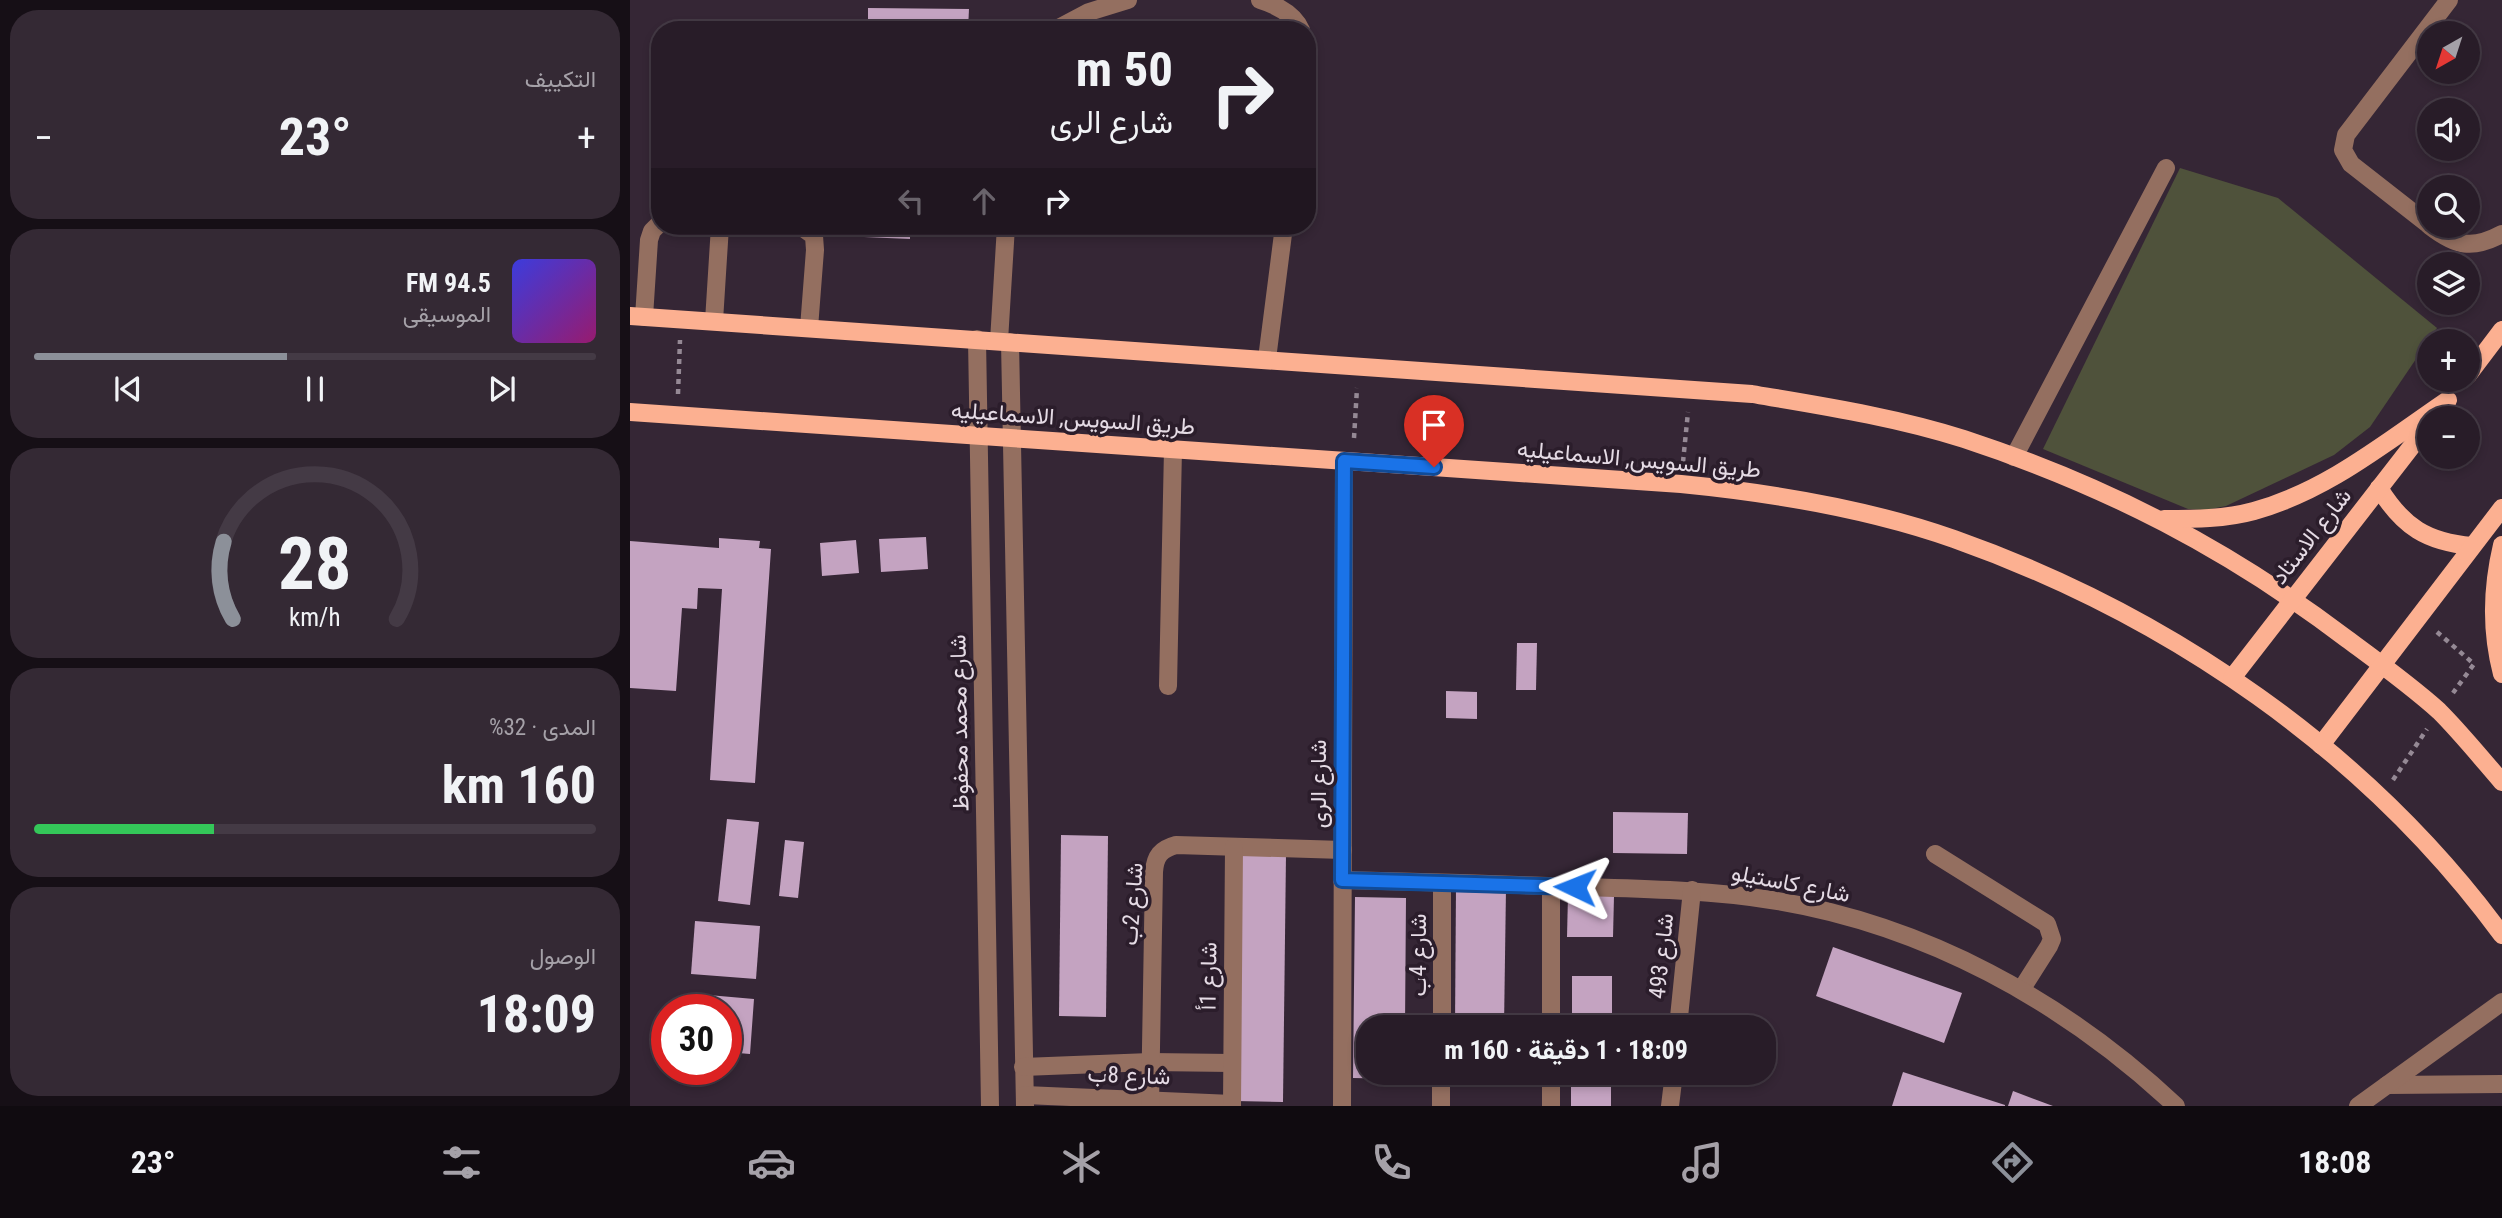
<!DOCTYPE html>
<html lang="ar">
<meta charset="utf-8">
<style>
body{margin:0;font-family:"Roboto Condensed",Vazirmatn,sans-serif;background:#342934;color:#f1f3f6;direction:rtl;height:100vh;display:flex;flex-direction:column;font-size:26px;white-space:nowrap}
*{box-sizing:border-box;margin:0}
p{font-size:23px;color:#a5a1a8}
.icon{flex:none;width:38px;height:38px;fill:none;stroke:currentColor;stroke-width:2;stroke-linecap:round;stroke-linejoin:round}
.map{position:relative;flex:1;overflow:hidden;direction:ltr}
.sheet{display:flex;flex-direction:column;gap:10px;padding:10px;background:#160f16;width:630px}
.sheet>*{flex:none}
.banner{position:absolute;left:21px;top:21px;width:665px;height:214px;border-radius:28px;box-shadow:0 4px 10px #0003,0 0 0 2px #443a45;direction:rtl;background:#281c28;color:#f1f3f6;overflow:hidden}
.needle{width:46px;rotate:219deg}
.tools{position:absolute;left:1787px;top:21px;display:grid;gap:14px}
.tools a{display:grid;place-items:center;width:63px;height:63px;border-radius:50%;background:#281c28;box-shadow:0 4px 10px #0003,0 0 0 2px #443a45;font-size:35px}
.speed{position:absolute;left:21px;top:994px;display:flex;gap:14px;font-size:35px;font-weight:700;text-align:center}
.speed>*{display:grid;place-content:center;width:91px;height:91px;border-radius:50%;background:#281c28;box-shadow:0 4px 10px #0003,0 0 0 2px #443a45;line-height:1}
.speed .limit{border:10px solid #d22;background:#fff;color:#111}
.pin{position:absolute;display:grid;place-items:center;width:60px;height:60px;color:#fff;margin:-72px -30px;border-radius:50% 50% 50% 0;rotate:-45deg;box-shadow:0 0 7px #0007}
.pin .icon{rotate:45deg}
.me{position:absolute;width:77px;margin:-38px;rotate:272deg;stroke-linejoin:round;filter:drop-shadow(0 0 5px #0008)}
.turn{display:flex;align-items:center;gap:24px;height:147px;padding:0 28px;font-size:32px}
.turn .icon{width:91px;height:91px;stroke-width:2.5}
.turn b{display:block;font-size:49px;line-height:60px}
.lanes{display:flex;align-items:center;height:66px;padding:0 28px;background:#0003;justify-content:center;gap:35px;direction:ltr}
.lanes .off{opacity:.35}
.big{font-size:52px;font-weight:700;line-height:1.1}
.sheet .card{flex:1;display:flex;flex-direction:column;justify-content:center;gap:10px;min-width:0;padding:0 24px;border-radius:28px;background:#342934}
.sheet .dial{align-items:center;gap:0}
.dial svg{height:182px;overflow:visible;fill:none;stroke:#443a45;stroke-width:7;stroke-linecap:round;text-anchor:middle}
.dial text{fill:#f1f3f6;stroke:none}
.song{display:flex;align-items:center;gap:21px}
.cover{width:84px;height:84px;border-radius:10px;background:linear-gradient(135deg,hsl(240 70% 55%),hsl(320 70% 35%))}
.played{height:7px;border-radius:4px;background:linear-gradient(90deg,#8c9099 45%,#443a45 45%)}
.keys{display:flex;justify-content:space-around;direction:ltr}
.heat{display:flex;justify-content:space-between;align-items:center;font-size:38px;direction:ltr}
.charge{height:10px;border-radius:5px;background:linear-gradient(90deg,#34c759 32%,#443a45 0)}
.trip{position:absolute;left:726px;top:1015px;width:420px;height:70px;border-radius:28px;background:#281c28;box-shadow:0 4px 10px #0003,0 0 0 2px #443a45;font-weight:700;line-height:70px;text-align:center;direction:rtl}
.tab-bar{display:flex;height:112px;justify-content:space-around;align-items:center;background:#100b10;color:#a5a1a8}
.tab-bar .icon{width:49px;height:49px}
.tab-bar .selected{color:#8c9099}
.tab-bar b{font-size:32px;color:#f1f3f6}
main{display:flex;flex:1;min-height:0}
.map>svg:first-child{display:block}
.green{fill:#4f523b}
.building{fill:#c4a3c1}
.lines{fill:none;stroke-linecap:round;stroke-linejoin:round}
.path{stroke:#958995;stroke-width:4.5;stroke-dasharray:5 5;stroke-linecap:butt}
.minor{stroke:#946f60;stroke-width:18}
.major{stroke:#fcb091;stroke-width:18}
.route-casing{stroke:#114b97;stroke-width:18}
.route{stroke:#1a73e8;stroke-width:12}
.labels{text-anchor:middle;stroke-width:7;stroke-linejoin:round;paint-order:stroke}
.street-label{font-size:23px;fill:#e5dbe5;stroke:#2b1d2b}
</style>
<main>
<div class="map">
<svg width="1872" height="1106" viewBox="0 0 1872 1106">
<rect width="100%" height="100%" fill="#352635"/>
<polygon class="green" points="1550,168 1648,198 1807,328 1740,427 1704,455 1596,506 1576,510 1558,509 1413,449"/>
<g class="building">
<polygon points="238,8 339,9 338,30 238,30"/>
<polygon points="234,226 280,226 280,239 234,237"/>
<polygon points="296,537 298,569 251,572 249,539"/>
<polygon points="89,538 130,541 129,548 141,549 125,783 80,780 92,589 68,588 67,609 52,608 46,691 0,688 0,541 89,548"/>
<polygon points="226,540 229,573 192,576 190,543"/>
<polygon points="887,643 907,643 906,690 886,690"/>
<polygon points="816,691 847,692 847,719 816,718"/>
<polygon points="983,812 1058,813 1057,854 983,853"/>
<polygon points="97,819 129,822 120,905 88,901"/>
<polygon points="431,835 478,836 476,1017 429,1016"/>
<polygon points="155,840 174,842 168,898 149,896"/>
<polygon points="608,854 656,854 653,1102 605,1101"/>
<polygon points="826,887 876,888 874,1027 825,1027"/>
<polygon points="938,895 984,896 983,937 937,937"/>
<polygon points="725,897 776,898 775,1027 738,1027 738,1073 774,1073 774,1079 723,1078"/>
<polygon points="65,921 130,926 126,979 61,974"/>
<polygon points="1203,947 1332,993 1314,1043 1186,996"/>
<rect x="942" y="976" width="40" height="51"/>
<polygon points="67,994 124,999 120,1054 96,1052 96,1010 66,1010"/>
<polygon points="1273,1072 1375,1105 1375,1106 1262,1106"/>
<polygon points="824,1073 874,1073 874,1082 824,1081"/>
<rect x="941" y="1073" width="40" height="33"/>
<polygon points="1383,1091 1423,1106 1378,1106"/>
</g>
<g class="lines">
<g class="path">
<polyline points="48,394 50,340"/>
<polyline points="724,438 727,388"/>
<polyline points="1053,462 1058,412"/>
<polyline points="1807,632 1844,664 1823,693"/>
<polyline points="1763,780 1797,729"/>
</g>
<g class="minor">
<path d="M630 0C646 5 664 14 671 30"/>
<polyline points="425,30 459,12 498,0"/>
<polyline points="1799,225 1721,164 1713,150 1716,135 1819,0"/>
<polyline points="141,226 173,228 184,236 185,250 179,328"/>
<path d="M1800 226C1826 246 1842 250 1872 234"/>
<polyline points="14,317 19,240 22,231 30,223"/>
<polyline points="84,321 90,226"/>
<polyline points="347,339 360,1106"/>
<polyline points="369,341 376,226"/>
<polyline points="380,342 395,1106"/>
<polyline points="637,359 654,226"/>
<polyline points="1384,457 1536,168"/>
<polyline points="538,686 543,449"/>
<polyline points="1305,854 1417,924 1422,939 1419,946 1391,990"/>
<path d="M712 880C792 882 871 884 951 887 1015 889 1078 890 1141 900 1294 924 1434 1001 1546 1106"/>
<polyline points="812,1027 812,883"/>
<polyline points="921,1027 921,886"/>
<polyline points="1048,1027 1062,890"/>
<polyline points="393,1067 520,1062 602,1063"/>
<polyline points="1757,1085 1872,1084"/>
<polyline points="395,1095 602,1104"/>
<path d="M520 1106 524 872C525 856 531 849 546 845L713 850"/>
<polyline points="602,1106 604,847"/>
<polyline points="712,1106 714,461"/>
<polyline points="811,1106 811,1073"/>
<polyline points="921,1106 921,1073"/>
<polyline points="1040,1106 1044,1073"/>
<polyline points="1728,1106 1872,1002"/>
</g>
<g class="major">
<path d="M0 316 1122 394C1193 406 1265 417 1334 439 1477 486 1598 549 1717 639 1748 662 1780 685 1809 711 1831 733 1852 759 1872 782"/>
<polyline points="1838,375 1872,330"/>
<path d="M0 412 1051 484C1143 493 1236 508 1324 539 1539 615 1737 751 1872 935"/>
<path d="M1749 488C1773 527 1797 542 1842 546"/>
<path d="M1534 519C1564 519 1595 519 1624 511 1697 491 1756 442 1818 400"/>
<path d="M1872 545C1862 587 1861 632 1872 674"/>
<polyline points="1602,678 1799,424"/>
<polyline points="1691,745 1872,508"/>
</g>
</g>
<g class="lines">
<defs>
<polyline id="route" points="804,467 714,461 712,880 945,887"/>
</defs>
<use href="#route" class="route-casing"/>
<use href="#route" class="route"/>
</g>
<g class="labels">
<g class="street-label">
<text transform="translate(443 418) rotate(4)" y="8">طريق السويس, الاسماعيليه</text>
<text transform="translate(1009 459) rotate(5)" y="8">طريق السويس, الاسماعيليه</text>
<text transform="translate(1681 536) rotate(-52)" y="8">شارع الاستاد</text>
<text transform="translate(329 723) rotate(-91)" y="8">شارع محمد محفوظ</text>
<text transform="translate(688 784) rotate(-90)" y="8">شارع الرى</text>
<text transform="translate(1161 883) rotate(11)" y="8">شارع كاستيلو</text>
<text transform="translate(502 904) rotate(-86)" y="8">شارع 2ب</text>
<text transform="translate(788 955) rotate(-90)" y="8">شارع 4ب</text>
<text transform="translate(1031 956) rotate(-84)" y="8">شارع 493</text>
<text transform="translate(578 976) rotate(-89)" y="8">شارع 1أ</text>
<text transform="translate(499 1075) rotate(2)" y="8">شارع 8ب</text>
</g>
</g>
</svg>
<div class="tools">
<a><svg class="needle" viewBox="-14 -14 28 28"><path d="M0-13l5 13h-10z" fill="#e53935"/><path d="M0 13l5-13h-10z" fill="#a5a1a8"/></svg></a>
<a><svg class="icon" aria-label="sound" viewBox="0 0 24 24"><path d="M4 9h4l5-4v14l-5-4H4zM17 9q2 3 0 6"/></svg></a>
<a><svg class="icon" aria-label="search" viewBox="0 0 24 24"><circle cx="10" cy="10" r="6"/><path d="M15 15l6 6"/></svg></a>
<a><svg class="icon" aria-label="layers" viewBox="0 0 24 24"><path d="M12 4l9 5-9 5-9-5zM3 14l9 5 9-5"/></svg></a>
<a>+</a>
<a>−</a>
</div>
<div class="speed"><div class="limit">30</div></div>
<div class="pin" style="left:804px;top:467px;background:#d93025"><svg class="icon" aria-label="arrive" viewBox="0 0 24 24"><path d="M6 21V4h12l-3 4 3 4H6"/></svg></div>
<svg class="me" style="left:945px;top:887px" viewBox="-20 -20 40 40"><path d="M0-17L14 15 0 8-14 15z" fill="#1a73e8" stroke="#fff" stroke-width="4"/></svg>
<div class="trip">18:09 · 1 دقيقة · 160 m</div>
<div class="banner">
<div class="turn"><svg class="icon" aria-label="right" viewBox="0 0 24 24"><path d="M7 20v-9h11M14 6l5 5-5 5"/></svg><div><b>50 m</b>شارع الرى</div></div>
<div class="lanes"><svg class="icon off" aria-label="left" viewBox="0 0 24 24"><path d="M17 20v-9H6M10 6l-5 5 5 5"/></svg><svg class="icon off" aria-label="ahead" viewBox="0 0 24 24"><path d="M12 20V5M6 11l6-6 6 6"/></svg><svg class="icon" aria-label="right" viewBox="0 0 24 24"><path d="M7 20v-9h11M14 6l5 5-5 5"/></svg></div>
</div>
</div>
<section class="sheet">
<div class="card"><p>التكييف</p>
<div class="heat"><a>−</a><b class="big">23°</b><a>+</a></div>
</div>
<div class="card">
<div class="song"><i class="cover"></i><div><b>94.5 FM</b><p>الموسيقى</p></div></div>
<div class="played"></div>
<div class="keys"><svg class="icon" aria-label="previous" viewBox="0 0 24 24"><path d="M18 5L8 12l10 7zM5 5v14"/></svg><svg class="icon" aria-label="pause" viewBox="0 0 24 24"><path d="M8 5v14M16 5v14"/></svg><svg class="icon" aria-label="next" viewBox="0 0 24 24"><path d="M6 5l10 7-10 7zM19 5v14"/></svg></div>
</div>
<div class="card dial"><svg viewBox="0 0 100 80">
<path d="M14 69A42 42 0 1 1 86 69"/>
<path d="M14 69A42 42 0 0 1 10 35" stroke="#8c9099"/>
<text x="50" y="56" font-size="32" font-weight="700">28</text>
<text x="50" y="72" font-size="11">km/h</text>
</svg></div>
<div class="card"><p>المدى · 32%</p><b class="big">160 km</b><div class="charge"></div></div>
<div class="card"><p>الوصول</p><b class="big">18:09</b></div>
</section>
</main>
<nav class="tab-bar">
<b>18:08</b>
<svg class="icon selected" aria-label="directions" viewBox="0 0 24 24"><path d="M12 3l9 9-9 9-9-9zM9 14v-3h6M13 9l2 2-2 2"/></svg>
<svg class="icon" aria-label="music" viewBox="0 0 24 24"><path d="M9 18V5l10-2v13"/><circle cx="6" cy="18" r="3"/><circle cx="16" cy="16" r="3"/></svg>
<svg class="icon" aria-label="phone" viewBox="0 0 24 24"><path d="M5 4h4l2 5-3 2q2 4 5 5l2-3 5 2v4C11 20 4 13 5 4z"/></svg>
<svg class="icon" aria-label="climate" viewBox="0 0 24 24"><path d="M12 3v18M4 7l16 10M4 17L20 7"/></svg>
<svg class="icon" aria-label="car" viewBox="0 0 24 24"><path d="M5 17H2v-5l4-1 3-4h7l3 4 3 1v5h-3M9 17h6M6 11h13"/><circle cx="7" cy="17" r="2"/><circle cx="17" cy="17" r="2"/></svg>
<svg class="icon" aria-label="filters" viewBox="0 0 24 24"><path d="M4 7h16M4 17h16"/><circle cx="9" cy="7" r="2"/><circle cx="15" cy="17" r="2"/></svg>
<b>23°</b>
</nav>
